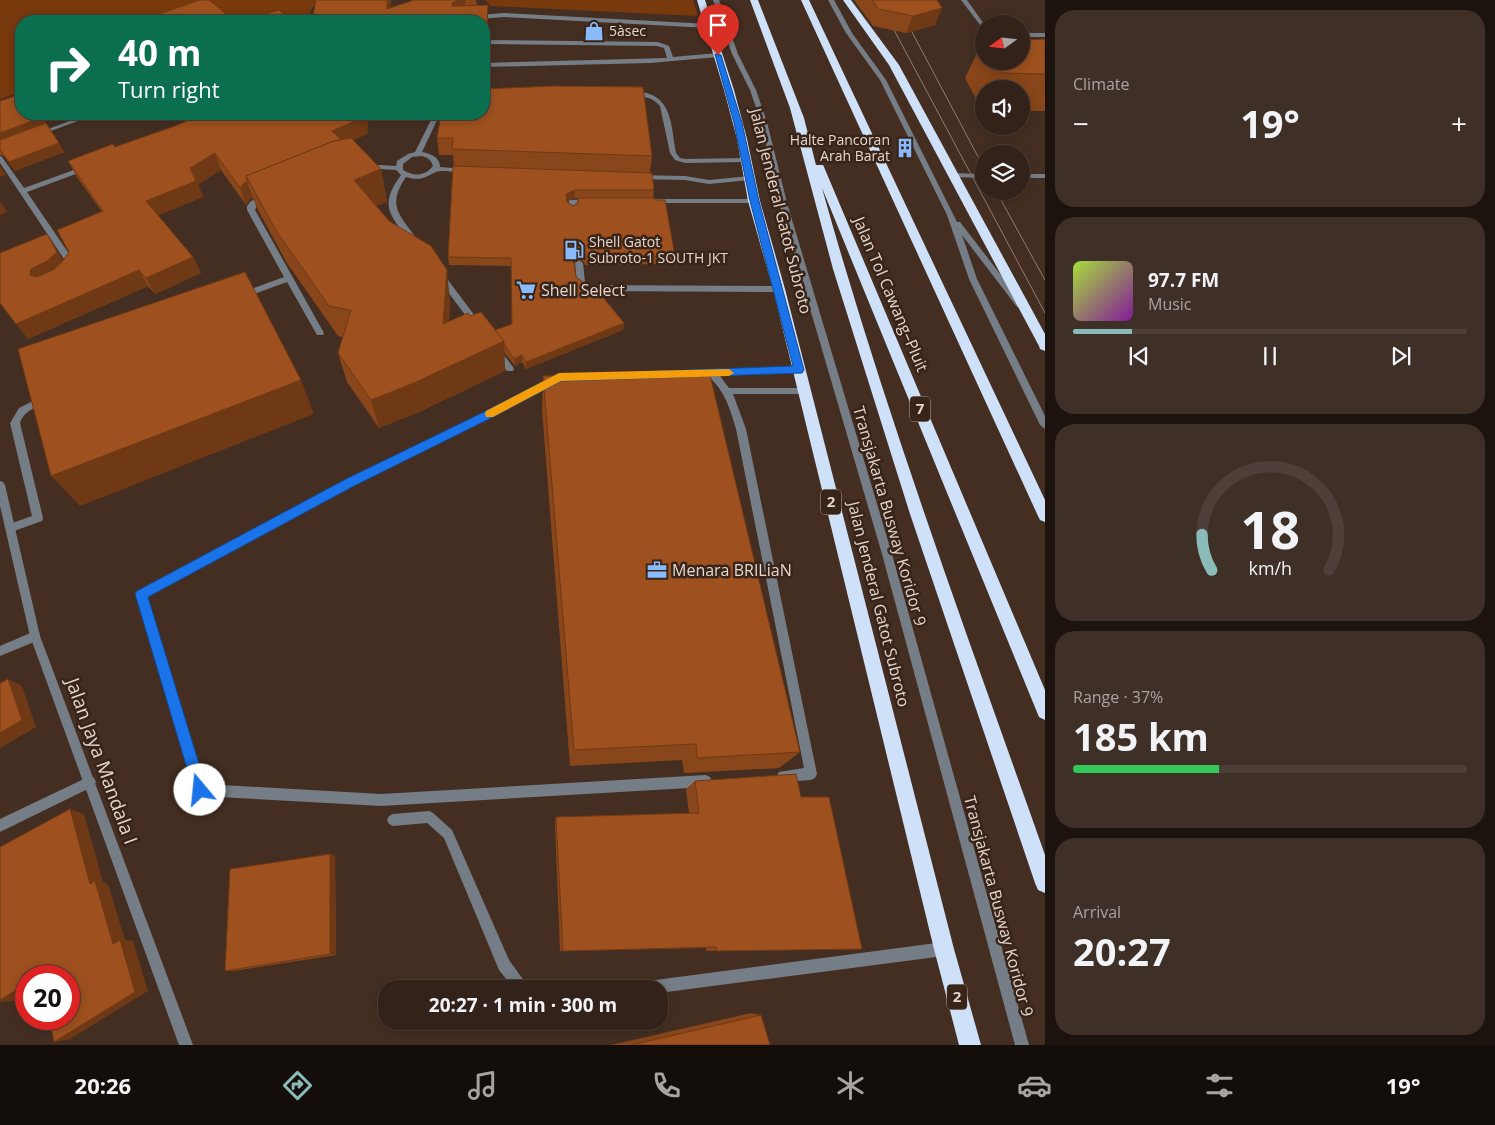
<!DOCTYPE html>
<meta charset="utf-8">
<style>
body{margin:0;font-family:"Open Sans",sans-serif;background:#3e2f27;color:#f1f3f6;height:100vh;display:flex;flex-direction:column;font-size:19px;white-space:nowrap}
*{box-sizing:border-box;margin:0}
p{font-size:16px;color:#a9a4a2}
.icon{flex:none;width:28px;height:28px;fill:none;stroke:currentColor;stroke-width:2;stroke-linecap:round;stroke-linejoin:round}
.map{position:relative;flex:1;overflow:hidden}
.panel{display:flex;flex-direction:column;gap:10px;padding:10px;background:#1c130e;width:450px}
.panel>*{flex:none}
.banner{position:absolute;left:15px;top:15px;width:475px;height:105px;border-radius:20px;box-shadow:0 2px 12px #0003,0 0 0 1px #4e3f39;background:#0b6e4f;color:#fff;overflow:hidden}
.needle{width:32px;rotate:255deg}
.buttons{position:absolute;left:975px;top:15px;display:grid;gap:10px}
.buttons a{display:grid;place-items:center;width:55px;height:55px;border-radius:50%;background:#33221a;box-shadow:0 2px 12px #0003,0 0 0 1px #4e3f39;font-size:25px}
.speed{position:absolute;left:15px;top:965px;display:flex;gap:10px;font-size:25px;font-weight:700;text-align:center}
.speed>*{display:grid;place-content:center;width:65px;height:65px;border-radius:50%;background:#33221a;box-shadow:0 2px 12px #0003,0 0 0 1px #4e3f39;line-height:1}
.speed .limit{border:8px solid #d22;background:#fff;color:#111}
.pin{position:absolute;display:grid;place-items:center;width:42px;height:42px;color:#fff;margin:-51px -21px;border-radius:50% 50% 50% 0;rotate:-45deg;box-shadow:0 0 5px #0007}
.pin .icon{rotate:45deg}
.me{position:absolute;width:55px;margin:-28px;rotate:343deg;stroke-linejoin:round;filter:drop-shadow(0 0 4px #0008)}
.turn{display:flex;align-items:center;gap:18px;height:105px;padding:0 20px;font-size:22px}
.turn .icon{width:65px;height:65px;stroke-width:2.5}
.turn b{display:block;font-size:35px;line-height:42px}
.big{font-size:38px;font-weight:700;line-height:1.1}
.panel .card{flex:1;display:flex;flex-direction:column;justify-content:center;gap:8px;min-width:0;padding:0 18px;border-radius:20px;background:#3e2f27}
.panel .dial{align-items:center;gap:0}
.dial svg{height:130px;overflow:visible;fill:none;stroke:#4e3f39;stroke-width:7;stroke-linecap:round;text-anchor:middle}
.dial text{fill:#f1f3f6;stroke:none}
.song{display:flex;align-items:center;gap:15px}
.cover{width:60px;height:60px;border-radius:8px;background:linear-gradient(135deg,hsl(80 70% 55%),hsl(290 70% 35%))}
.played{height:5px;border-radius:2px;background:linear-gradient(90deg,#8bbbb9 15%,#4e3f39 15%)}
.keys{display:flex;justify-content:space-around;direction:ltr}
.heat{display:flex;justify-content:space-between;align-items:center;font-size:28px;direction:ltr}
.charge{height:8px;border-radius:4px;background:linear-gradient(90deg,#34c759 37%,#4e3f39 0)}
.trip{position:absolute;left:378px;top:980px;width:290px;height:50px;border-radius:20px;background:#33221a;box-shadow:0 2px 12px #0003,0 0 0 1px #4e3f39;font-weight:700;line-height:50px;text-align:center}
.tab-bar{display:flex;height:80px;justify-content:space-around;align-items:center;background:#140e0a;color:#a9a4a2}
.tab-bar .icon{width:35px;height:35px}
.tab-bar .current{color:#8bbbb9}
.tab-bar b{font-size:22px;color:#f1f3f6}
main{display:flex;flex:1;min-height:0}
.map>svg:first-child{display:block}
.green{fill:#78390d}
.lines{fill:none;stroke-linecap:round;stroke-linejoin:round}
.lane{fill:#757d86;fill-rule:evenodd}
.street{fill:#757d86;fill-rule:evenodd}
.highway{fill:#cfe1f9;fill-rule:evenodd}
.tram{stroke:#907d73;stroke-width:1}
.wall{fill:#88461a;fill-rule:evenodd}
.shaded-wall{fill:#6f3915}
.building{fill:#9e511e;stroke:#6f3915}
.route{fill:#1a73e8;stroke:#114b97}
.slow{fill:#f59e0b}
.labels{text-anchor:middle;stroke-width:5;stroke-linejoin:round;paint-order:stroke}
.far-poi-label{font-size:14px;fill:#e4d6ce;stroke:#392419;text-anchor:start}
.shield{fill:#392419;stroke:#b1a198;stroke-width:1}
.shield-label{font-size:15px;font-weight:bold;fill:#e4d6ce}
.street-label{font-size:16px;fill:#e4d6ce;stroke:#392419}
.poi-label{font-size:16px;fill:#e4d6ce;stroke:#392419;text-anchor:start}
.near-street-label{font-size:19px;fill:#e4d6ce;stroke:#392419}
</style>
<main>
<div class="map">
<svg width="1045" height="1045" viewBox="0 0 1045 1045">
<rect width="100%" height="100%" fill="#442e22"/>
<g class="green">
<polygon points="0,0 317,0 305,21 21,21 21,92 0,99"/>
<polygon points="485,0 693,0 698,16 491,6"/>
</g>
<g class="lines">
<g class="lane">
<polygon points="713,0 719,0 738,54 756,90 767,122 787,203 892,554 1029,1045 1015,1045 882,554 779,203 761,122 750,90 732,54"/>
<polygon points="828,0 834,0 852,33 886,80 957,222 960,222 1024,305 1020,308 1017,307 962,235 977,279 1045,416 1045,429 1040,425 969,279 947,215 880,80 846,33"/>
<polygon points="961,0 967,0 984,24 984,30"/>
<rect x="1021" y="33" width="24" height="4"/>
<polygon points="484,40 658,42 669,46 673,57 718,53 721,55 718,57 650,63 484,67 484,63 667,58 664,48 657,46 484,44"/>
<path d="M641 92C673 96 671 127 676 153L680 158 685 159 746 158 750 160 746 162 685 163 675 160 670 153 660 106C647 92 640 100 629 94L632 92Z"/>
<path d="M434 114H440L422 152C431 154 440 157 440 167L464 169 468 171 464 173C457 173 443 169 436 172 423 178 422 181 406 177 385 207 402 217 419 242L415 245 412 244C392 217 377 207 401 175L396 170 364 168 360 166 364 164 396 166 397 161 408 154 415 152ZM421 156C428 157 431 160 433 166 425 176 414 177 403 170V164L412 157Z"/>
<polygon points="636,175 685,176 709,180 750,176 754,178 750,180 709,184 685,180 639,179 635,177"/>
<polygon points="265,195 271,195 272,197 257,205 255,210 324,333 323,335 317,335 287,282 243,298 239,295 240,293 284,277 247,210 247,206 251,201"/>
<polygon points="590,199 594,201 593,203 576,204 575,212 572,212 568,210 569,200"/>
<polygon points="649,199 754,199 758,201 754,203 652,203 648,201"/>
<polygon points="579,260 583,263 585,282 589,285 779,286 783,289 779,292 587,291 577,283 575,263"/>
<polygon points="442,275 445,276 478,320 478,324 472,324 439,280 438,278"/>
<polygon points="497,349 500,350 513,367 514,369 513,371 507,371 494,354 493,352 494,350"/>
<path d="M799 367 803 370 799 373 720 376 729 388H804L808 391 804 394H733L746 429 817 774 815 778 811 780 783 782 779 780 777 776 779 772 804 768 736 429C730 409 725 391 709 377H697L693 374 697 371Z"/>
<polygon points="555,376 559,379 558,381 492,417 353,485 147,596 204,784 381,794 706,775 710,777 712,781 710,785 706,787 381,806 200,796 196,794 136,594 137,591 347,479 486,411"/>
<path d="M35 400 40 403C32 411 25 410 20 423L43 518 42 521 11 532 7 531 6 528 7 525 32 516 10 423 19 408Z"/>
<polygon points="35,631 39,632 40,636 39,640 0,656 0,646"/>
<polygon points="90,776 94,778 96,782 94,786 0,832 0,819"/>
<polygon points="429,811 433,813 452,830 509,960 530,989 514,989 499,970 444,838 427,823 393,826 389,824 387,820 389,816 393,814"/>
<polygon points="944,942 949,944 951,949 949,954 944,956 659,993 659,989 633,989 635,984 640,982"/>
</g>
<g class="street">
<polygon points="504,13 709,24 712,26 709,28 504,17 454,21 467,16"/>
<polygon points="88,114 97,114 40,135 35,134"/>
<polygon points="0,156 2,157 24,188 85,166 92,168 27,192 76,264 76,268 70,268 0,163"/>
<polygon points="950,173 984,174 984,178 953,177 949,175"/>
<rect x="1021" y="174" width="24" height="4"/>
<polygon points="0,481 3,482 5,485 40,636 193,1045 179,1045 30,636 0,506"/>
</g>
<g class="highway">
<polygon points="697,0 705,0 734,90 747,139 760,201 785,289 954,949 981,1045 959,1045 934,949 773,289 748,201 737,139 724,90"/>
<path d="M750 0H758L804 118 816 165H823L824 167 1045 690V720L1039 717 822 188C885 414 967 634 1045 855V893L1038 890 1035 883 910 514 833 269 790 108Z"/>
<polygon points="801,0 809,0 1045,500 1045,522 1040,520 1038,516"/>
<polygon points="843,0 851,0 899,65 1045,334 1045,351 1040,349 1039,346 889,65"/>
</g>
<g class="tram">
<polyline points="878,0 1045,313"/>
<polyline points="895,0 984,168"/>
<polyline points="996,191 1045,280"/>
</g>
</g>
<g class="wall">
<path d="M391 0 390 8 414 0H476L477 6 488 5V21L487 89 652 156 650 173 654 190 653 198 655 200 675 256 673 264 585 265 584 262 578 258 574 262 576 277 624 323 623 330 526 369 522 362 515 366 504 352 505 371 419 412 379 428 347 382 338 353 343 337 338 336 287 263 257 208 253 198 250 199 246 205 221 170 198 184 203 197 158 215 193 257 201 273 155 294 148 286 28 339 47 234 63 261 102 212 77 177 68 161 115 147 172 127 205 114H369L367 134 353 140 381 169 387 202 376 206 450 301 449 321 470 316 495 330 512 324 511 266 449 265 448 257 454 166 453 155H439L437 138 484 21H312ZM574 198H578L577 203 573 206 567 202Z"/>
<polygon points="854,0 937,0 935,25 906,33 873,26"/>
<polygon points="1045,39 1045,111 1021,111 1021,89 984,89 984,110 982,110 965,78 983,41 984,61 1021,61"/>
<polygon points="0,101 46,123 64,152 15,171 4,156 0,155"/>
<polygon points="543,376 800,752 779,768 684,773 682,760 570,766 542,410"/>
<polygon points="695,781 801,797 862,949 706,951 706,948 560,951 555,824 556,817 689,813 686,789"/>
<polygon points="330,854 335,856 336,955 233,971 225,971"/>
<polygon points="751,1013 761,1015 770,1045 611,1045"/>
</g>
<g class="shaded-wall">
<polygon points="387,0 391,0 389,21 387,9"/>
<polygon points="460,0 465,0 466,14 452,6 452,3"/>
<polygon points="488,5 488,21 486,98 484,98 484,23"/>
<polygon points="942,8 935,25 906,33 913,16"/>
<polygon points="364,114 369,114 367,134 336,148 332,131"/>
<polygon points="43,117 48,126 0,144 0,133"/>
<polygon points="59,143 64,152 15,171 9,162"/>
<polygon points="215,153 221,170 198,184 203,197 154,217 146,201 190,168"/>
<polygon points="0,166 6,175 0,177"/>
<polygon points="381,169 387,202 361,212 354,180"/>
<polygon points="247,182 253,198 250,199 246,205 240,188 244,183"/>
<polygon points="575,190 574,198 565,202 566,194"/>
<polygon points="0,203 1,203 7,212 0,215"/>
<polygon points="47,234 68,268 42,285 30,275 31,269"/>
<polygon points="578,251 578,258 574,262 573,265 574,254"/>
<polygon points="193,257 201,273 155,294 146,278"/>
<polygon points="139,270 148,286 28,339 16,324"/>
<polygon points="447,270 450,301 447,354 443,324"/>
<polygon points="624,323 623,330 526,369 526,362"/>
<polygon points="504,341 505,371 419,412 379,428 371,400"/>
<polygon points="522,355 522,362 515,366 514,359"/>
<polygon points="301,380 314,414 80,506 51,476"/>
<polygon points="8,679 22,686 36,727 0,748 0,733"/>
<polygon points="70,809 84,814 103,882 108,884 125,940 133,941 148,991 70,1039 54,1042 113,944 90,884"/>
<polygon points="330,854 335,856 336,955 330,954"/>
<polygon points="26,984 26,993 13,1001 0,1002 0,1000"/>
</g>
<g class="building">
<polygon points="200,0 209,0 235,21 138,21"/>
<polygon points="316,0 387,0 387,9 414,0 460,0 452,3 452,6 488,5 487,22 484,23 484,21 312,21"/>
<polygon points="872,0 937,0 942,8 913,16 879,9"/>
<polygon points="279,10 290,21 242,21"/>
<polygon points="484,29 487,30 487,45 484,46"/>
<polygon points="1045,39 1045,74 1002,73 995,61 1021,61 1021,40"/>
<polygon points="484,52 486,52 486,81 484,82"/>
<polygon points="552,86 643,87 652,156 452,149 453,138 437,138 441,114 484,114 484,89"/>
<polygon points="21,94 21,114 40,114 43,117 0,133 0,101"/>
<polygon points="205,114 364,114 364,117 332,131 341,140 334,141 246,176 247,182 244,183 240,188 215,153 190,168 196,181 146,201 193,257 146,278 139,270 16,324 0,303 0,253 47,234 57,252 47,261 31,269 30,275 37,277 53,270 62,262 69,252 57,230 103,211 68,161 113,144 115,147 172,127"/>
<polygon points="46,123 59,143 9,162 0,150 0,140"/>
<polygon points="351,138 381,169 354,180 389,221 431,246 447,270 443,324 468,313 470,316 481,312 504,341 414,383 371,400 338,353 351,310 329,306 277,232 246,176 334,141"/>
<polygon points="453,166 652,173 654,190 575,190 566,194 567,202 573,206 578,203 578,198 655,198 655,200 665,200 675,256 586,257 585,254 578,251 574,254 574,258 570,258 574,263 576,277 587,285 593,285 624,323 526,362 522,355 514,359 504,344 504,341 495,330 512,324 511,258 448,257"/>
<polygon points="245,272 301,380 51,476 18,349"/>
<polygon points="709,371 800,752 697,758 696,744 574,750 543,376"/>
<polygon points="8,679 22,720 0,733 0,683"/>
<polygon points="796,774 801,797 829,797 862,949 717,951 716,947 563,951 556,817 699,813 695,781"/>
<polygon points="70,809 90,884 95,881 113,944 120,940 135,992 54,1042 49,1019 69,1019 69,976 26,976 26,984 0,1000 0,847"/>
<polygon points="330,854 330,954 225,971 230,869"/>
<polygon points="761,1015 770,1045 631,1045"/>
</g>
<polygon class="route" points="715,54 721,55 742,123 759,201 804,370 802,373 561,381 493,417 354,486 148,597 207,790 205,795 200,797 195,795 135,594 137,591 346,479 486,411 556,375 793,366 750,201 734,123"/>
<polygon class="slow" points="729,369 734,373 729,376 561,381 493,417 486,417 485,414 486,411 559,373"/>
<defs>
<symbol id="shop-bare" viewBox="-9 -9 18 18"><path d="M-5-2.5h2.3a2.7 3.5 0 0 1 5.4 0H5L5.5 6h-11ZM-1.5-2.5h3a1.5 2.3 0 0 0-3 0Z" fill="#88bafc" stroke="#392419" stroke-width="2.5" paint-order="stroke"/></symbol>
<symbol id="building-bare" viewBox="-9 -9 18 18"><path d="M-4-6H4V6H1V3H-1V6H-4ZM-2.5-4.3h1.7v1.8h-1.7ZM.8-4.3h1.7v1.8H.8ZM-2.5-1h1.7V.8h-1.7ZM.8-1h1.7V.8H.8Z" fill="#88bafc" stroke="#392419" stroke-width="2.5" paint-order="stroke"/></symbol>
<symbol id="fuel-bare" viewBox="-9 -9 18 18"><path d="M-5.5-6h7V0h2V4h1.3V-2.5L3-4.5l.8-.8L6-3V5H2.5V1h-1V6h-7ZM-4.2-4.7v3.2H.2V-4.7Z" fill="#88bafc" stroke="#392419" stroke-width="2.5" paint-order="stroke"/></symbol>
<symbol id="supermarket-bare" viewBox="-9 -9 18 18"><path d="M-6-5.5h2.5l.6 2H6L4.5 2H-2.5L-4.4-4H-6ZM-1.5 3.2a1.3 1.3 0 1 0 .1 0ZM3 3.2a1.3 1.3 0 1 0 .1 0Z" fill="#88bafc" stroke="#392419" stroke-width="2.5" paint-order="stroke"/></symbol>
<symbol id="office-bare" viewBox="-9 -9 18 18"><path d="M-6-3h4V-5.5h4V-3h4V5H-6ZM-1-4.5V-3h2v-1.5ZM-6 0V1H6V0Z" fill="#88bafc" stroke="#392419" stroke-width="2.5" paint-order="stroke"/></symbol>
</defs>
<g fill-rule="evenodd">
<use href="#shop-bare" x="580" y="17" width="28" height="28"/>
<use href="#building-bare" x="891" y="134" width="28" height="28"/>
<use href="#fuel-bare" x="560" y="236" width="28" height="28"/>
<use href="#supermarket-bare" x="512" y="276" width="28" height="28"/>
<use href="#office-bare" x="643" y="556" width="28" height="28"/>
</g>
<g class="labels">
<g class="far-poi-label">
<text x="609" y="36">5àsec</text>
<text x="890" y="145" text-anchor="end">Halte Pancoran<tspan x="890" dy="16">Arah Barat</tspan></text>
<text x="589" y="247">Shell Gatot<tspan x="589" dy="16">Subroto-1 SOUTH JKT</tspan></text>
</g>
<g class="shield">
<rect x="910" y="396.5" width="20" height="25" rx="4"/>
<rect x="821" y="489.5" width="20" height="25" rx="4"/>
<rect x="947" y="984.5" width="20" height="25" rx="4"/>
</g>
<g class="shield-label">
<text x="920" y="414">7</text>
<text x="831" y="507">2</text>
<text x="957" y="1002">2</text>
</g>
<g class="street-label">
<text transform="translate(781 211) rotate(76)" y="6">Jalan Jenderal Gatot Subroto</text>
<text transform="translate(891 294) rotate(67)" y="6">Jalan Tol Cawang–Pluit</text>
<text transform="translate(890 516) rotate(74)" y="6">Transjakarta Busway Koridor 9</text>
<text transform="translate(879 604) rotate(76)" y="6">Jalan Jenderal Gatot Subroto</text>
<text transform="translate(999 906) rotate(75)" y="6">Transjakarta Busway Koridor 9</text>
</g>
<g class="poi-label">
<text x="541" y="296">Shell Select</text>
<text x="672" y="576">Menara BRILiaN</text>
</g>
<g class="near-street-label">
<text transform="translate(102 761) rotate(70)" y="7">Jalan Jaya Mandala I</text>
</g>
</g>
</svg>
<div class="buttons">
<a><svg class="needle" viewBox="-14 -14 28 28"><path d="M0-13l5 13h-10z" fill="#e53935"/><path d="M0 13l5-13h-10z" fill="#a9a4a2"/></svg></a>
<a><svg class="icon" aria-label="sound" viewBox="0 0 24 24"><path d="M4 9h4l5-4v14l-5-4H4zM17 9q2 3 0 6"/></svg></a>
<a><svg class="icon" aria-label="layers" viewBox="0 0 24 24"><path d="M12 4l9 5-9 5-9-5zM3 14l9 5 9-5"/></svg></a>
</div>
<div class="speed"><div class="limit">20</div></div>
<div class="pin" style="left:718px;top:55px;background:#d93025"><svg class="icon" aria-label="arrive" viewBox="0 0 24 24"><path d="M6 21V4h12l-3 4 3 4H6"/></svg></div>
<svg class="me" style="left:200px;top:790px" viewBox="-20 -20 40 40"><circle r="19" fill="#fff"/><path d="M0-13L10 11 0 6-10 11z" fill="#1a73e8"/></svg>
<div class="trip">20:27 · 1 min · 300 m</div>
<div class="banner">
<div class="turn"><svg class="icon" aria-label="right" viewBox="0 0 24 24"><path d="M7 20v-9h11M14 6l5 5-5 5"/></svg><div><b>40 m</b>Turn right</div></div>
</div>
</div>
<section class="panel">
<div class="card"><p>Climate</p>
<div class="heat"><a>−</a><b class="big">19°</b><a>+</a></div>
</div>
<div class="card">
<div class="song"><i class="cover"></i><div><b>97.7 FM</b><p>Music</p></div></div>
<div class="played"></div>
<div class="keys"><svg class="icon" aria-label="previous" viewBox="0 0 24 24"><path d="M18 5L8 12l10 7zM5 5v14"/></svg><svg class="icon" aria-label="pause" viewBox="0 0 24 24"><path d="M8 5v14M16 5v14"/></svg><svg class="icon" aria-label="next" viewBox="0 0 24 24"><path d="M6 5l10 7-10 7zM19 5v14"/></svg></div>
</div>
<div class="card dial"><svg viewBox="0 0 100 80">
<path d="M14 69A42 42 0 1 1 86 69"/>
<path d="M14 69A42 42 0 0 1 8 47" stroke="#8bbbb9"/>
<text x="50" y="56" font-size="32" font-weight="700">18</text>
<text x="50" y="72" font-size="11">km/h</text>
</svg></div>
<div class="card"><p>Range · 37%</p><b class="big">185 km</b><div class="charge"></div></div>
<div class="card"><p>Arrival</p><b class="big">20:27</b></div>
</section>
</main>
<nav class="tab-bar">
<b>20:26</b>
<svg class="icon current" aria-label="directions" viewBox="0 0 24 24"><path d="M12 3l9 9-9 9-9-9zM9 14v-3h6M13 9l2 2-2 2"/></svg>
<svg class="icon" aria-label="music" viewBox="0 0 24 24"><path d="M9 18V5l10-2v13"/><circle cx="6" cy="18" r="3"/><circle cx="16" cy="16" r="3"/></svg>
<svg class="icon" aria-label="phone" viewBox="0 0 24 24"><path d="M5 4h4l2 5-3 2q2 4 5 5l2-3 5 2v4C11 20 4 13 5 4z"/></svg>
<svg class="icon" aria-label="climate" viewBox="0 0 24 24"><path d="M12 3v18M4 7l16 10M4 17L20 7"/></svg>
<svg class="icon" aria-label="car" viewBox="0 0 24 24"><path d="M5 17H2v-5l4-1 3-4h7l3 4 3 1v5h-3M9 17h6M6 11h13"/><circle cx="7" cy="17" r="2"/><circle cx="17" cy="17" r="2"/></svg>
<svg class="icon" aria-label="filters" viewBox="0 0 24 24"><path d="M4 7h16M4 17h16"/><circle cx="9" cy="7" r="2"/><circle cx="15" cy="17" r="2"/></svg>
<b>19°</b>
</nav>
